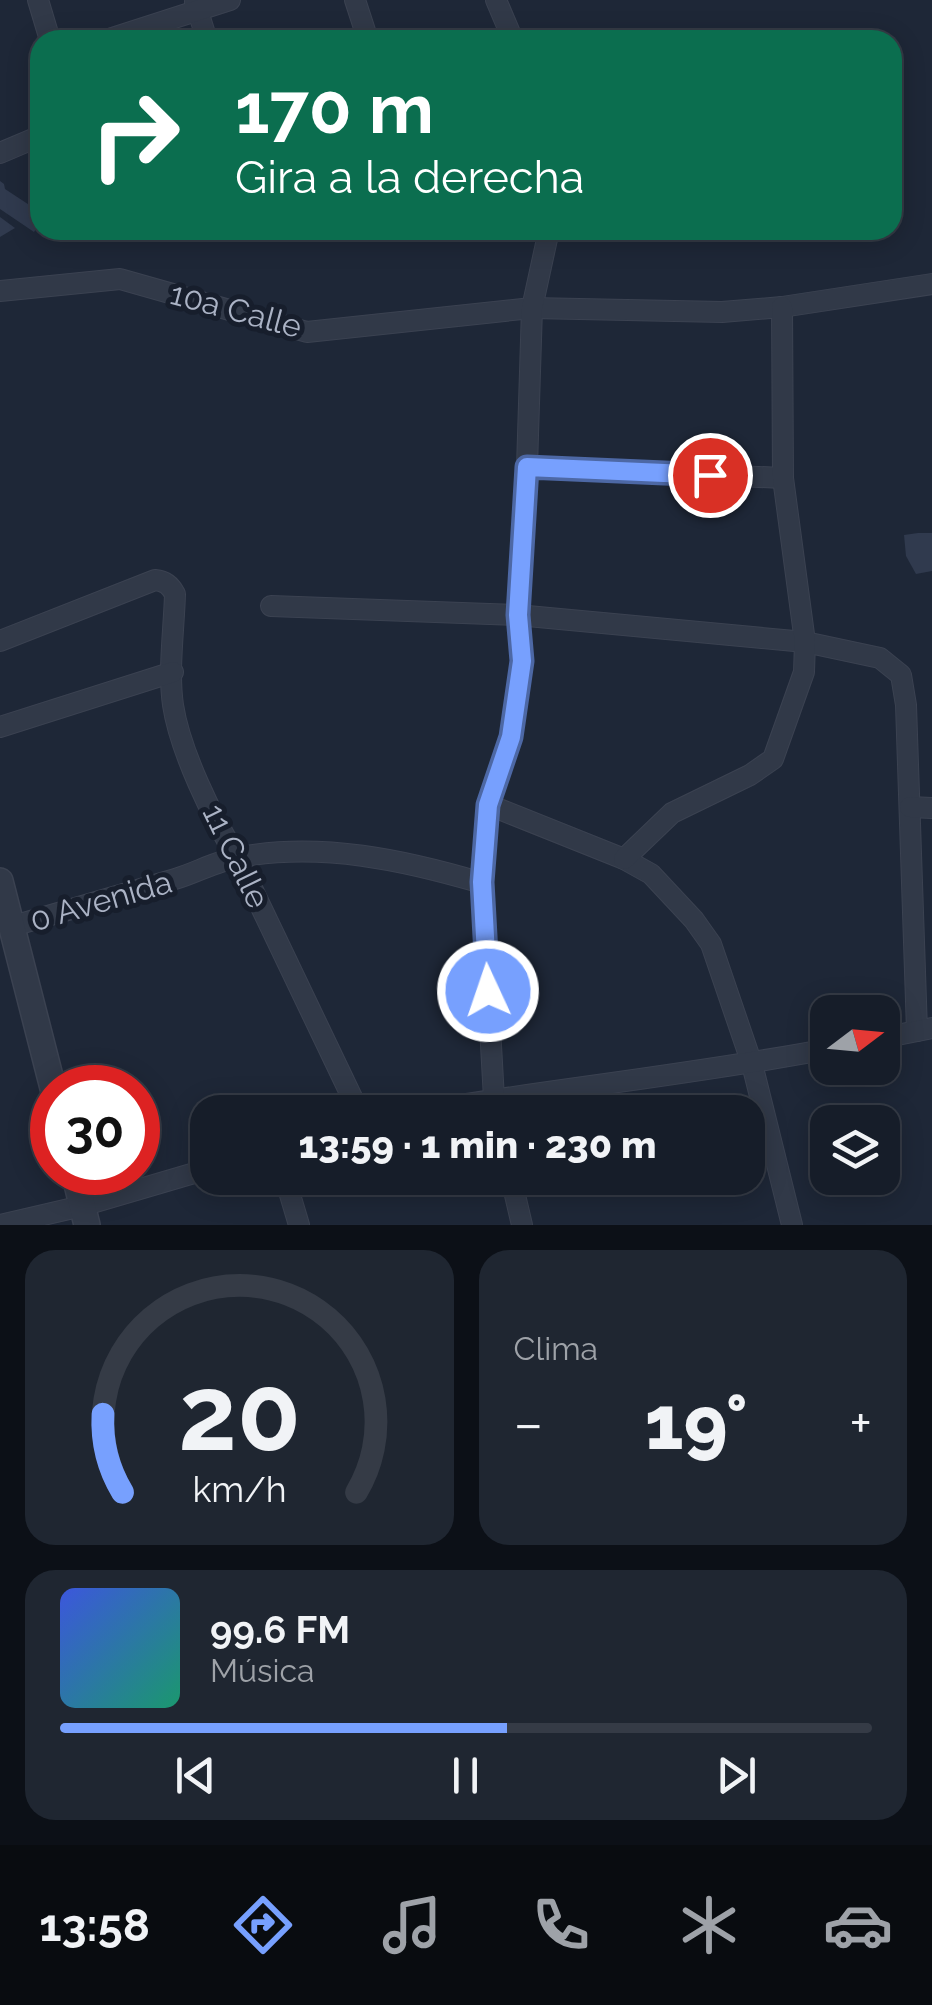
<!DOCTYPE html>
<html lang="es">
<meta charset="utf-8">
<style>
body{margin:0;font-family:Raleway,sans-serif;background:#1f2631;color:#f1f3f6;height:100vh;display:flex;flex-direction:column;font-size:38px;white-space:nowrap}
*{box-sizing:border-box;margin:0}
p{font-size:32px;color:#9ea2a8}
.icon{flex:none;width:55px;height:55px;fill:none;stroke:currentColor;stroke-width:2;stroke-linecap:round;stroke-linejoin:round}
.map{position:relative;height:1225px;overflow:hidden}
.details{display:flex;flex-direction:column;gap:25px;padding:25px;background:#0c1017;flex:1}
.details>*{flex:none}
.banner{position:absolute;left:30px;top:30px;width:872px;height:210px;border-radius:30px;box-shadow:0 5px 25px #0003,0 0 0 2px #353b46;background:#0b6e4f;color:#fff;overflow:hidden}
.needle{width:65px;rotate:74deg}
.buttons{position:absolute;left:810px;top:995px;display:grid;gap:20px}
.buttons a{display:grid;place-items:center;width:90px;height:90px;border-radius:20px;background:#161d29;box-shadow:0 5px 25px #0003,0 0 0 2px #353b46;font-size:50px}
.speed{position:absolute;left:30px;top:1065px;display:flex;gap:20px;font-size:50px;font-weight:700;text-align:center}
.speed>*{display:grid;place-content:center;width:130px;height:130px;border-radius:50%;background:#161d29;box-shadow:0 5px 25px #0003,0 0 0 2px #353b46;line-height:1}
.speed .limit{border:15px solid #d22;background:#fff;color:#111}
.pin{position:absolute;display:grid;place-items:center;width:85px;height:85px;color:#fff;margin:-42px;border:5px solid #fff;border-radius:50%;box-shadow:0 2px 10px #0007}
.me{position:absolute;width:110px;margin:-55px;rotate:357deg;stroke-linejoin:round;filter:drop-shadow(0 0 8px #0008)}
.turn{display:flex;align-items:center;gap:35px;height:210px;padding:0 40px;font-size:45px}
.turn .icon{width:130px;height:130px;stroke-width:2.5}
.turn b{display:block;font-size:70px;line-height:85px}
.big{font-size:75px;font-weight:800;line-height:1.1}
.details .widget{flex:1;display:flex;flex-direction:column;justify-content:center;gap:15px;min-width:0;padding:0 35px;border-radius:30px;background:#1f2631}
.details .dial{align-items:center;gap:0}
.dial svg{height:260px;overflow:visible;fill:none;stroke:#353b46;stroke-width:7;stroke-linecap:round;text-anchor:middle}
.dial text{fill:#f1f3f6;stroke:none}
.song{display:flex;align-items:center;gap:30px}
.cover{width:120px;height:120px;border-radius:15px;background:linear-gradient(135deg,hsl(230 70% 55%),hsl(160 70% 35%))}
.played{height:10px;border-radius:5px;background:linear-gradient(90deg,#77a0fe 55%,#353b46 55%)}
.keys{display:flex;justify-content:space-around;direction:ltr}
.heat{display:flex;justify-content:space-between;align-items:center;font-size:55px;direction:ltr}
.details .tiles{flex:1;display:grid;gap:25px;grid-template-columns:1fr 1fr}
.widget:last-child{grid-column:span 2}
.trip{position:absolute;left:190px;top:1095px;width:575px;height:100px;border-radius:30px;background:#161d29;box-shadow:0 5px 25px #0003,0 0 0 2px #353b46;font-weight:800;line-height:100px;text-align:center}
.menu{display:flex;height:160px;justify-content:space-around;align-items:center;background:#090c10;color:#9ea2a8}
.menu .icon{width:70px;height:70px}
.menu .active{color:#77a0fe}
.menu b{font-size:45px;color:#f1f3f6}
.map>svg:first-child{display:block}
.building{fill:#303a4e}
.lines{fill:none;stroke-linecap:round;stroke-linejoin:round}
.minor-casing{stroke:#3b4251;stroke-width:22}
.tertiary-casing{stroke:#3b4251;stroke-width:28}
.minor{stroke:#313948;stroke-width:20}
.tertiary{stroke:#313948;stroke-width:25}
.route-casing{stroke:#4d68a5;stroke-width:25}
.route{stroke:#77a0fe;stroke-width:18}
.labels{text-anchor:middle;stroke-width:10;stroke-linejoin:round;paint-order:stroke}
.street-label{font-size:32px;fill:#abb3c5;stroke:#171e2c}
</style>
<div class="map">
<svg width="932" height="1225" viewBox="0 0 932 1225">
<rect width="100%" height="100%" fill="#1e2737"/>
<g class="building">
<polygon points="0,181 4,184 5,189 40,212 40,222 34,232 0,209"/>
<polygon points="0,217 15,228 0,237"/>
<polygon points="918,533 932,533 932,571 916,574 906,556 904,535"/>
</g>
<g class="lines">
<defs>
<g id="minor">
<polyline points="38,0 50,40"/>
<polyline points="355,0 368,40"/>
<polyline points="496,0 513,40"/>
<polyline points="195,2 207,40"/>
<polyline points="106,40 230,0"/>
<polyline points="0,153 40,136"/>
<polyline points="0,291 120,279 307,332 532,308 722,312 782,307 932,284"/>
<polyline points="527,467 783,478"/>
<polyline points="271,606 517,615 805,642 880,658 901,675 906,705 917,1031"/>
<path d="M0 641 155 580C165 581 170 585 175 594 174 629 168 671 173 705 180 751 212 817 237 857L359 1112"/>
<polyline points="0,727 173,672"/>
<polyline points="489,805 624,859 651,874 694,920 711,944 752,1064 792,1225"/>
<polyline points="910,807 932,808"/>
<polyline points="624,859 672,813 750,775 773,759 804,672 805,642 783,478 782,307"/>
<path d="M13 926C67 910 121 895 175 879 196 873 218 860 240 857 321 842 404 860 482 883"/>
<polyline points="882,1038 932,1028"/>
<path d="M416 1112C553 1089 691 1075 828 1049"/>
<polyline points="497,1112 494,1099 482,883 489,805 511,737 522,661 517,615 527,467 532,308 549,230"/>
<polyline points="285,1178 299,1225"/>
<polyline points="511,1178 522,1225"/>
<polyline points="0,1225 82,1206 208,1169"/>
</g>
<g id="tertiary">
<polyline points="0,881 53,1088"/>
<polyline points="74,1172 87,1225"/>
</g>
</defs>
<use href="#minor" class="minor-casing"/>
<use href="#tertiary" class="tertiary-casing"/>
<use href="#minor" class="minor"/>
<use href="#tertiary" class="tertiary"/>
</g>
<g class="lines">
<defs>
<polyline id="route" points="488,991 482,882 488,805 511,737 522,661 518,615 527,467 710,475"/>
</defs>
<use href="#route" class="route-casing"/>
<use href="#route" class="route"/>
</g>
<g class="labels">
<g class="street-label">
<text transform="translate(236 310) rotate(15)" y="11">10a Calle</text>
<text transform="translate(236 856) rotate(64)" y="11">11 Calle</text>
<text transform="translate(101 901) rotate(-16)" y="11">0 Avenida</text>
</g>
</g>
</svg>
<div class="buttons">
<a><svg class="needle" viewBox="-14 -14 28 28"><path d="M0-13l5 13h-10z" fill="#e53935"/><path d="M0 13l5-13h-10z" fill="#9ea2a8"/></svg></a>
<a><svg class="icon" aria-label="layers" viewBox="0 0 24 24"><path d="M12 4l9 5-9 5-9-5zM3 14l9 5 9-5"/></svg></a>
</div>
<div class="speed"><div class="limit">30</div></div>
<div class="pin" style="left:710px;top:475px;background:#d93025"><svg class="icon" aria-label="arrive" viewBox="0 0 24 24"><path d="M6 21V4h12l-3 4 3 4H6"/></svg></div>
<svg class="me" style="left:488px;top:991px" viewBox="-20 -20 40 40"><circle r="17" fill="#77a0fe" stroke="#fff" stroke-width="3"/><path d="M0-11L8 9 0 5-8 9z" fill="#fff"/></svg>
<div class="trip">13:59 · 1 min · 230 m</div>
<div class="banner">
<div class="turn"><svg class="icon" aria-label="right" viewBox="0 0 24 24"><path d="M7 20v-9h11M14 6l5 5-5 5"/></svg><div><b>170 m</b>Gira a la derecha</div></div>
</div>
</div>
<section class="details">
<div class="tiles">
<div class="widget dial"><svg viewBox="0 0 100 80">
<path d="M14 69A42 42 0 1 1 86 69"/>
<path d="M14 69A42 42 0 0 1 8 45" stroke="#77a0fe"/>
<text x="50" y="56" font-size="32" font-weight="700">20</text>
<text x="50" y="72" font-size="11">km/h</text>
</svg></div>
<div class="widget"><p>Clima</p>
<div class="heat"><a>−</a><b class="big">19°</b><a>+</a></div>
</div>
<div class="widget">
<div class="song"><i class="cover"></i><div><b>99.6 FM</b><p>Música</p></div></div>
<div class="played"></div>
<div class="keys"><svg class="icon" aria-label="previous" viewBox="0 0 24 24"><path d="M18 5L8 12l10 7zM5 5v14"/></svg><svg class="icon" aria-label="pause" viewBox="0 0 24 24"><path d="M8 5v14M16 5v14"/></svg><svg class="icon" aria-label="next" viewBox="0 0 24 24"><path d="M6 5l10 7-10 7zM19 5v14"/></svg></div>
</div>
</div>
</section>
<nav class="menu">
<b>13:58</b>
<svg class="icon active" aria-label="directions" viewBox="0 0 24 24"><path d="M12 3l9 9-9 9-9-9zM9 14v-3h6M13 9l2 2-2 2"/></svg>
<svg class="icon" aria-label="music" viewBox="0 0 24 24"><path d="M9 18V5l10-2v13"/><circle cx="6" cy="18" r="3"/><circle cx="16" cy="16" r="3"/></svg>
<svg class="icon" aria-label="phone" viewBox="0 0 24 24"><path d="M5 4h4l2 5-3 2q2 4 5 5l2-3 5 2v4C11 20 4 13 5 4z"/></svg>
<svg class="icon" aria-label="climate" viewBox="0 0 24 24"><path d="M12 3v18M4 7l16 10M4 17L20 7"/></svg>
<svg class="icon" aria-label="car" viewBox="0 0 24 24"><path d="M5 17H2v-5l4-1 3-4h7l3 4 3 1v5h-3M9 17h6M6 11h13"/><circle cx="7" cy="17" r="2"/><circle cx="17" cy="17" r="2"/></svg>
</nav>
